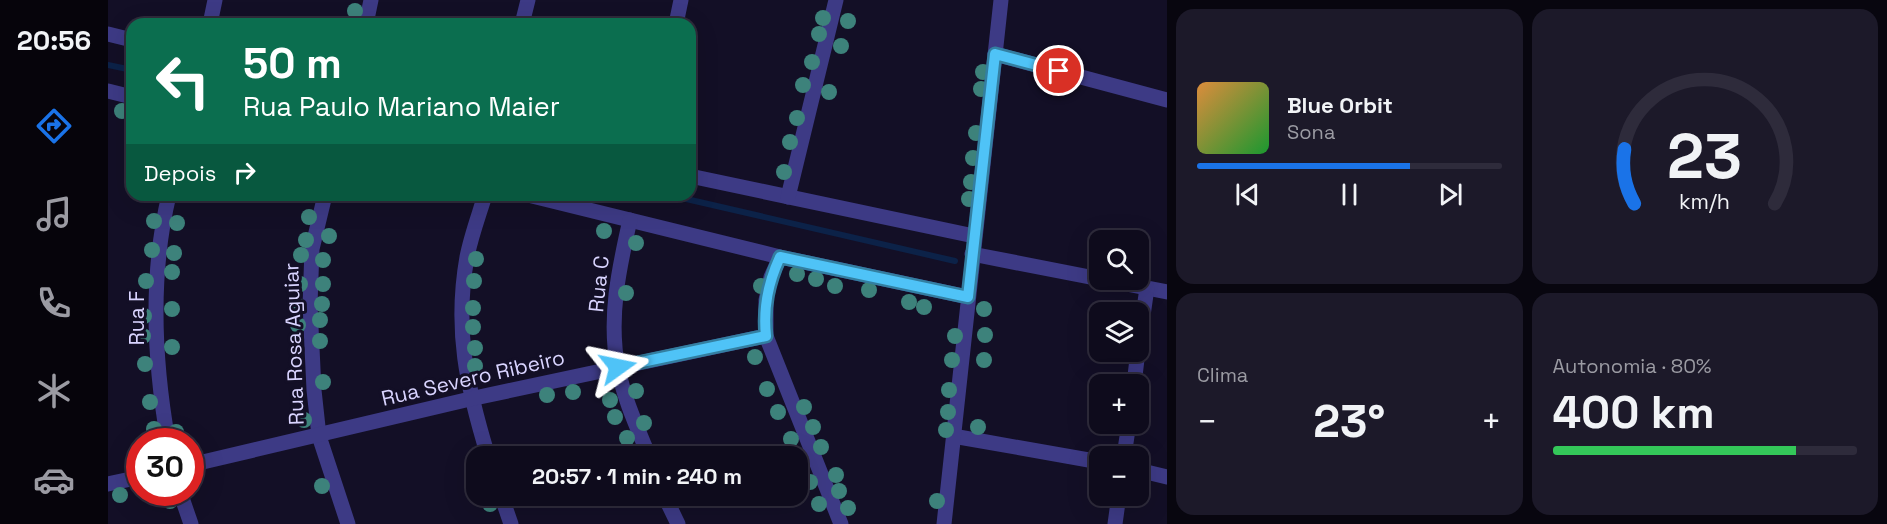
<!DOCTYPE html>
<html lang="pt">
<meta charset="utf-8">
<style>
body{margin:0;font-family:"Space Grotesk",sans-serif;background:#1c1929;color:#f1f3f6;height:100vh;display:flex;flex-direction:column;font-size:22px;white-space:nowrap}
*{box-sizing:border-box;margin:0}
p{font-size:20px;color:#9b9ba3}
.icon{flex:none;width:33px;height:33px;fill:none;stroke:currentColor;stroke-width:2;stroke-linecap:round;stroke-linejoin:round}
.map{position:relative;flex:1;overflow:hidden}
.drawer{display:flex;flex-direction:column;gap:9px;padding:9px;background:#08060f;width:720px}
.drawer>*{flex:none}
.top-card{position:absolute;left:18px;top:18px;width:570px;height:183px;border-radius:18px;box-shadow:0 6px 24px #0002,0 0 0 2px #2e2b3b;background:#0b6e4f;color:#fff;overflow:hidden}
.fabs{position:absolute;left:981px;top:230px;display:grid;gap:12px}
.fabs a{display:grid;place-items:center;width:60px;height:60px;border-radius:12px;background:#0e0b1c;box-shadow:0 6px 24px #0002,0 0 0 2px #2e2b3b;font-size:30px}
.speed{position:absolute;left:18px;top:428px;display:flex;gap:12px;font-size:30px;font-weight:700;text-align:center}
.speed>*{display:grid;place-content:center;width:78px;height:78px;border-radius:50%;background:#0e0b1c;box-shadow:0 6px 24px #0002,0 0 0 2px #2e2b3b;line-height:1}
.speed .limit{border:9px solid #d22;background:#fff;color:#111}
.pin{position:absolute;display:grid;place-items:center;width:51px;height:51px;color:#fff;margin:-26px;border:3px solid #fff;border-radius:50%;box-shadow:0 2px 6px #0007}
.me{position:absolute;width:66px;margin:-33px;rotate:78deg;stroke-linejoin:round;filter:drop-shadow(0 0 4px #0008)}
.turn{display:flex;align-items:center;gap:21px;height:126px;padding:0 18px;font-size:27px}
.turn .icon{width:78px;height:78px;stroke-width:2.5}
.turn b{display:block;font-size:42px;line-height:51px}
.then{display:flex;align-items:center;height:57px;padding:0 18px;background:#0003;gap:12px;font-size:22px}
.big{font-size:45px;font-weight:800;line-height:1.1}
.drawer .widget{flex:1;display:flex;flex-direction:column;justify-content:center;gap:9px;min-width:0;padding:0 21px;border-radius:18px;background:#1c1929}
.drawer .dial{align-items:center;gap:0}
.dial svg{height:156px;overflow:visible;fill:none;stroke:#2e2b3b;stroke-width:7;stroke-linecap:round;text-anchor:middle}
.dial text{fill:#f1f3f6;stroke:none}
.song{display:flex;align-items:center;gap:18px}
.cover{width:72px;height:72px;border-radius:9px;background:linear-gradient(135deg,hsl(30 70% 55%),hsl(130 70% 35%))}
.played{height:6px;border-radius:3px;background:linear-gradient(90deg,#1a73e8 70%,#2e2b3b 70%)}
.keys{display:flex;justify-content:space-around;direction:ltr}
.heat{display:flex;justify-content:space-between;align-items:center;font-size:33px;direction:ltr}
.charge{height:9px;border-radius:4px;background:linear-gradient(90deg,#34c759 80%,#2e2b3b 0)}
.drawer .tiles{flex:1;display:grid;gap:9px;grid-template-columns:repeat(2,1fr)}
.trip{position:absolute;left:358px;top:446px;width:342px;height:60px;border-radius:18px;background:#0e0b1c;box-shadow:0 6px 24px #0002,0 0 0 2px #2e2b3b;font-weight:800;line-height:60px;text-align:center}
main{display:flex;flex:1;min-height:0}
.menu{display:flex;flex-direction:column;width:108px;justify-content:space-around;align-items:center;background:#06040b;color:#9b9ba3}
.menu .icon{width:42px;height:42px}
.menu .on{color:#1a73e8}
.menu b{font-size:27px;color:#f1f3f6}
.map>svg:first-child{display:block}
.lines{fill:none;stroke-linecap:round;stroke-linejoin:round}
.stream{stroke:#0c2248;stroke-width:6}
.minor{stroke:#3d3a85;stroke-width:15}
.tree{fill:#3d827b}
.route-casing{stroke:#337fa1;stroke-width:15}
.route{stroke:#4fc3f7;stroke-width:10}
.labels{text-anchor:middle;stroke-width:6;stroke-linejoin:round;paint-order:stroke}
.street-label{font-size:21px;fill:#d9d4ff;stroke:#130f26}
</style>
<main>
<nav class="menu">
<b>20:56</b>
<svg class="icon on" aria-label="directions" viewBox="0 0 24 24"><path d="M12 3l9 9-9 9-9-9zM9 14v-3h6M13 9l2 2-2 2"/></svg>
<svg class="icon" aria-label="music" viewBox="0 0 24 24"><path d="M9 18V5l10-2v13"/><circle cx="6" cy="18" r="3"/><circle cx="16" cy="16" r="3"/></svg>
<svg class="icon" aria-label="phone" viewBox="0 0 24 24"><path d="M5 4h4l2 5-3 2q2 4 5 5l2-3 5 2v4C11 20 4 13 5 4z"/></svg>
<svg class="icon" aria-label="climate" viewBox="0 0 24 24"><path d="M12 3v18M4 7l16 10M4 17L20 7"/></svg>
<svg class="icon" aria-label="car" viewBox="0 0 24 24"><path d="M5 17H2v-5l4-1 3-4h7l3 4 3 1v5h-3M9 17h6M6 11h13"/><circle cx="7" cy="17" r="2"/><circle cx="17" cy="17" r="2"/></svg>
</nav>
<div class="map">
<svg width="1059" height="524" viewBox="0 0 1059 524">
<rect width="100%" height="100%" fill="#130f26"/>
<g class="lines">
<g class="stream">
<polyline points="0,65 24,70"/>
<polyline points="561,195 847,261"/>
</g>
<g class="minor">
<polyline points="102,24 107,0"/>
<polyline points="258,24 263,0"/>
<polyline points="414,24 420,0"/>
<polyline points="568,24 573,0"/>
<polyline points="0,34 24,40"/>
<polyline points="887,54 1059,100"/>
<polyline points="0,91 24,97"/>
<polyline points="582,176 866,236"/>
<polyline points="217,195 204,249 202,305 206,390 211,436 240,524"/>
<path d="M377 195C371 215 363 236 359 257 346 330 359 387 380 456"/>
<polyline points="420,195 672,257 860,297"/>
<polyline points="680,197 728,0"/>
<path d="M522 220C511 268 500 319 510 368 516 399 529 427 541 456"/>
<polyline points="864,254 992,279"/>
<polyline points="672,257 663,277 658,300 658,336 733,524"/>
<polyline points="993,279 1059,292"/>
<polyline points="1030,350 1039,288"/>
<polyline points="1026,384 1030,351"/>
<polyline points="845,436 992,462"/>
<path d="M60 441C46 361 42 274 61 195"/>
<polyline points="1016,456 1021,423"/>
<polyline points="82,465 362,399 658,336"/>
<polyline points="1030,470 1059,477"/>
<polyline points="0,484 32,477"/>
<polyline points="72,492 83,524"/>
<polyline points="393,495 403,524"/>
<polyline points="556,495 570,524"/>
<polyline points="836,524 893,0"/>
<polyline points="1007,524 1011,495"/>
</g>
</g>
<g class="tree">
<circle cx="247" cy="11" r="8"/>
<circle cx="715" cy="18" r="8"/>
<circle cx="740" cy="21" r="8"/>
<circle cx="711" cy="34" r="8"/>
<circle cx="733" cy="46" r="8"/>
<circle cx="704" cy="62" r="8"/>
<circle cx="875" cy="72" r="8"/>
<circle cx="695" cy="85" r="8"/>
<circle cx="873" cy="89" r="8"/>
<circle cx="721" cy="92" r="8"/>
<circle cx="14" cy="111" r="8"/>
<circle cx="689" cy="118" r="8"/>
<circle cx="868" cy="133" r="8"/>
<circle cx="682" cy="142" r="8"/>
<circle cx="865" cy="158" r="8"/>
<circle cx="676" cy="172" r="8"/>
<circle cx="863" cy="182" r="8"/>
<circle cx="861" cy="199" r="8"/>
<circle cx="201" cy="217" r="8"/>
<circle cx="46" cy="221" r="8"/>
<circle cx="69" cy="223" r="8"/>
<circle cx="496" cy="231" r="8"/>
<circle cx="221" cy="236" r="8"/>
<circle cx="198" cy="240" r="8"/>
<circle cx="528" cy="243" r="8"/>
<circle cx="44" cy="250" r="8"/>
<circle cx="66" cy="253" r="8"/>
<circle cx="193" cy="255" r="8"/>
<circle cx="368" cy="259" r="8"/>
<circle cx="215" cy="260" r="8"/>
<circle cx="64" cy="272" r="8"/>
<circle cx="689" cy="274" r="8"/>
<circle cx="708" cy="279" r="8"/>
<circle cx="38" cy="281" r="8"/>
<circle cx="366" cy="281" r="8"/>
<circle cx="192" cy="284" r="8"/>
<circle cx="215" cy="284" r="8"/>
<circle cx="653" cy="286" r="8"/>
<circle cx="727" cy="286" r="8"/>
<circle cx="761" cy="290" r="8"/>
<circle cx="518" cy="293" r="8"/>
<circle cx="801" cy="302" r="8"/>
<circle cx="214" cy="304" r="8"/>
<circle cx="190" cy="306" r="8"/>
<circle cx="816" cy="307" r="8"/>
<circle cx="365" cy="308" r="8"/>
<circle cx="64" cy="309" r="8"/>
<circle cx="876" cy="309" r="8"/>
<circle cx="36" cy="316" r="8"/>
<circle cx="212" cy="320" r="8"/>
<circle cx="190" cy="325" r="8"/>
<circle cx="365" cy="327" r="8"/>
<circle cx="877" cy="335" r="8"/>
<circle cx="35" cy="336" r="8"/>
<circle cx="847" cy="336" r="8"/>
<circle cx="212" cy="341" r="8"/>
<circle cx="64" cy="347" r="8"/>
<circle cx="367" cy="348" r="8"/>
<circle cx="647" cy="357" r="8"/>
<circle cx="844" cy="360" r="8"/>
<circle cx="876" cy="360" r="8"/>
<circle cx="37" cy="364" r="8"/>
<circle cx="367" cy="366" r="8"/>
<circle cx="215" cy="382" r="8"/>
<circle cx="659" cy="389" r="8"/>
<circle cx="841" cy="390" r="8"/>
<circle cx="528" cy="391" r="8"/>
<circle cx="465" cy="392" r="8"/>
<circle cx="439" cy="395" r="8"/>
<circle cx="502" cy="400" r="8"/>
<circle cx="42" cy="402" r="8"/>
<circle cx="696" cy="407" r="8"/>
<circle cx="670" cy="412" r="8"/>
<circle cx="840" cy="412" r="8"/>
<circle cx="507" cy="417" r="8"/>
<circle cx="196" cy="420" r="8"/>
<circle cx="536" cy="423" r="8"/>
<circle cx="705" cy="427" r="8"/>
<circle cx="870" cy="427" r="8"/>
<circle cx="46" cy="429" r="8"/>
<circle cx="838" cy="430" r="8"/>
<circle cx="68" cy="432" r="8"/>
<circle cx="519" cy="438" r="8"/>
<circle cx="683" cy="439" r="8"/>
<circle cx="713" cy="447" r="8"/>
<circle cx="728" cy="475" r="8"/>
<circle cx="702" cy="482" r="8"/>
<circle cx="214" cy="486" r="8"/>
<circle cx="731" cy="491" r="8"/>
<circle cx="12" cy="495" r="8"/>
<circle cx="62" cy="501" r="8"/>
<circle cx="829" cy="501" r="8"/>
<circle cx="382" cy="504" r="8"/>
<circle cx="711" cy="504" r="8"/>
<circle cx="740" cy="508" r="8"/>
</g>
<g class="lines">
<defs>
<path id="route" d="M510 367 658 336C655 307 660 283 672 257L860 297 887 54 951 71"/>
</defs>
<use href="#route" class="route-casing"/>
<use href="#route" class="route"/>
</g>
<g class="labels">
<g class="street-label">
<text transform="translate(491 284) rotate(-84)" y="7">Rua C</text>
<text transform="translate(29 318) rotate(-90)" y="7">Rua F</text>
<text transform="translate(186 344) rotate(-92)" y="7">Rua Rosa Aguiar</text>
<text transform="translate(365 378) rotate(-13)" y="7">Rua Severo Ribeiro</text>
</g>
</g>
</svg>
<div class="fabs">
<a><svg class="icon" aria-label="search" viewBox="0 0 24 24"><circle cx="10" cy="10" r="6"/><path d="M15 15l6 6"/></svg></a>
<a><svg class="icon" aria-label="layers" viewBox="0 0 24 24"><path d="M12 4l9 5-9 5-9-5zM3 14l9 5 9-5"/></svg></a>
<a>+</a>
<a>−</a>
</div>
<div class="speed"><div class="limit">30</div></div>
<div class="pin" style="left:951px;top:71px;background:#d93025"><svg class="icon" aria-label="arrive" viewBox="0 0 24 24"><path d="M6 21V4h12l-3 4 3 4H6"/></svg></div>
<svg class="me" style="left:510px;top:367px" viewBox="-20 -20 40 40"><path d="M0-17L14 15 0 8-14 15z" fill="#4fc3f7" stroke="#fff" stroke-width="4"/></svg>
<div class="trip">20:57 · 1 min · 240 m</div>
<div class="top-card">
<div class="turn"><svg class="icon" aria-label="left" viewBox="0 0 24 24"><path d="M17 20v-9H6M10 6l-5 5 5 5"/></svg><div><b>50 m</b>Rua Paulo Mariano Maier</div></div>
<div class="then">Depois<svg class="icon" aria-label="right" viewBox="0 0 24 24"><path d="M7 20v-9h11M14 6l5 5-5 5"/></svg></div>
</div>
</div>
<section class="drawer">
<div class="tiles">
<div class="widget">
<div class="song"><i class="cover"></i><div><b>Blue Orbit</b><p>Sona</p></div></div>
<div class="played"></div>
<div class="keys"><svg class="icon" aria-label="previous" viewBox="0 0 24 24"><path d="M18 5L8 12l10 7zM5 5v14"/></svg><svg class="icon" aria-label="pause" viewBox="0 0 24 24"><path d="M8 5v14M16 5v14"/></svg><svg class="icon" aria-label="next" viewBox="0 0 24 24"><path d="M6 5l10 7-10 7zM19 5v14"/></svg></div>
</div>
<div class="widget dial"><svg viewBox="0 0 100 80">
<path d="M14 69A42 42 0 1 1 86 69"/>
<path d="M14 69A42 42 0 0 1 9 41" stroke="#1a73e8"/>
<text x="50" y="56" font-size="32" font-weight="700">23</text>
<text x="50" y="72" font-size="11">km/h</text>
</svg></div>
<div class="widget"><p>Clima</p>
<div class="heat"><a>−</a><b class="big">23°</b><a>+</a></div>
</div>
<div class="widget"><p>Autonomia · 80%</p><b class="big">400 km</b><div class="charge"></div></div>
</div>
</section>
</main>
